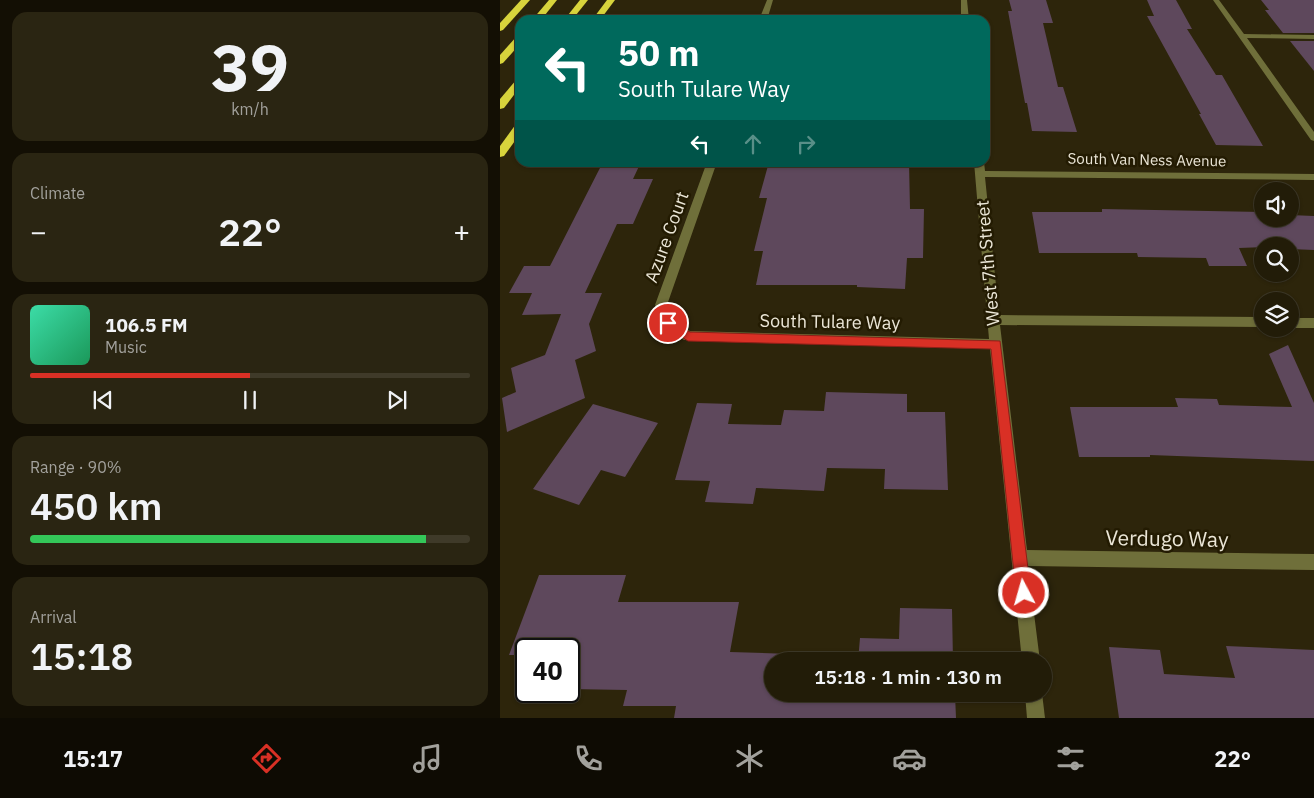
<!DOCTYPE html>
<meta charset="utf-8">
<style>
body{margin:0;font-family:"IBM Plex Sans",sans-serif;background:#2a2512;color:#f1f3f6;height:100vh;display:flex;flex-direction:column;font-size:19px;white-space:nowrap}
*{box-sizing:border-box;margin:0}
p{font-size:16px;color:#a2a19c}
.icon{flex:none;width:28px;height:28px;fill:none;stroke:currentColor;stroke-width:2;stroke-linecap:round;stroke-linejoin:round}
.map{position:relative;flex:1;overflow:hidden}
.drawer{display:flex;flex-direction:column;gap:12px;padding:12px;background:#130f04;width:500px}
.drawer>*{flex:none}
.top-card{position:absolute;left:15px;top:15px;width:475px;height:152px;border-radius:15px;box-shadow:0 1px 4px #0004,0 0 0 1px #3f3a29;background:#00695c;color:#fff;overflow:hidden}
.buttons{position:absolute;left:754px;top:182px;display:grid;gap:10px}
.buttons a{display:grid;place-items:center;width:45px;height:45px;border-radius:50%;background:#221c08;box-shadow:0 1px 4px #0004,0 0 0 1px #3f3a29;font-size:25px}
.speed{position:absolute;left:15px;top:638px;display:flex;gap:10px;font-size:25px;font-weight:700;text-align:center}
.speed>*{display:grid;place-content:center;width:65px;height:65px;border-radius:50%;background:#221c08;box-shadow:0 1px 4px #0004,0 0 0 1px #3f3a29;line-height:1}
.speed .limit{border:2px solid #111;border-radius:8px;background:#fff;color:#111}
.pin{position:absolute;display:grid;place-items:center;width:42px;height:42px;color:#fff;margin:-21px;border:2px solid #fff;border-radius:50%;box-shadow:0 1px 5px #0007}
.me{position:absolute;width:55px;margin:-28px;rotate:354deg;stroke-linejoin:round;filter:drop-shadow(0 0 4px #0008)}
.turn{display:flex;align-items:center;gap:18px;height:105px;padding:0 20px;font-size:22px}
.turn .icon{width:65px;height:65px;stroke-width:2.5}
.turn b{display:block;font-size:35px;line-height:42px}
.lanes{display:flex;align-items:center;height:48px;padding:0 20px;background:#0003;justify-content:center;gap:25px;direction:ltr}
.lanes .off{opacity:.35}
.big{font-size:38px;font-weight:600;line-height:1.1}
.drawer .card{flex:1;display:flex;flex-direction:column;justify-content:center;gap:8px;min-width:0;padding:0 18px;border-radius:15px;background:#2a2512}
.drawer .dial{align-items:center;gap:0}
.dial b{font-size:65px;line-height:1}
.song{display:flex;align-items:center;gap:15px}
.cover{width:60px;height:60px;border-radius:8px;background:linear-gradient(135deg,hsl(160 70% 55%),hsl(150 70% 35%))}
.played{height:5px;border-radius:2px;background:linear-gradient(90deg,#d93025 50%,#3f3a29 50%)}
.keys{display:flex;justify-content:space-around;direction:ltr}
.heat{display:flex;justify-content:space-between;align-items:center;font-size:28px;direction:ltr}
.charge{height:8px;border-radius:4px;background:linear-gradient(90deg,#34c759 90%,#3f3a29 0)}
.trip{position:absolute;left:264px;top:652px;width:288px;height:50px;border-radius:25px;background:#221c08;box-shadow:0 1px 4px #0004,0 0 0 1px #3f3a29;font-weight:600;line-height:50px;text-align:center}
.tab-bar{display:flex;height:80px;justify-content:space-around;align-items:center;background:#0e0b03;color:#a2a19c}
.tab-bar .icon{width:35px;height:35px}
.tab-bar .on{color:#d93025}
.tab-bar b{font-size:22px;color:#f1f3f6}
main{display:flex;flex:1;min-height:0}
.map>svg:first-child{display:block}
.building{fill:#5e485c}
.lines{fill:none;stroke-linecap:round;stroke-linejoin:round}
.minor{fill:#6f6f3a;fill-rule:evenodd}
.highway{fill:#d8d43c;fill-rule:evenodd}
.route{fill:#d93025;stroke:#8d1f18}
.labels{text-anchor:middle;stroke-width:5;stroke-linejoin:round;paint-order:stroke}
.far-street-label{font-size:15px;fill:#ebe6d7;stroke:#231b02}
.street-label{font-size:18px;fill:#ebe6d7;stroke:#231b02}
.near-street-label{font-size:21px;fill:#ebe6d7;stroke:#231b02}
</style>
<main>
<section class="drawer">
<div class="card dial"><b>39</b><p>km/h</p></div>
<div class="card"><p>Climate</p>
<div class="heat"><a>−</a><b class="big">22°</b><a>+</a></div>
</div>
<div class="card">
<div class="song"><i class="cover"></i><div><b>106.5 FM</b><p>Music</p></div></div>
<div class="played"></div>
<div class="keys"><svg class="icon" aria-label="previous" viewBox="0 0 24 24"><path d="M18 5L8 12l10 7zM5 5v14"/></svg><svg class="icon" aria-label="pause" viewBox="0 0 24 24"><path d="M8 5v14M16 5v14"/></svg><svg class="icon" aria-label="next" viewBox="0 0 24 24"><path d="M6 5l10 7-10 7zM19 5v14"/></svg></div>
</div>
<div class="card"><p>Range · 90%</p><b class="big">450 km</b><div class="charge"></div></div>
<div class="card"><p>Arrival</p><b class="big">15:18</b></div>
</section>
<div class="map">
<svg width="814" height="718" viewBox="0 0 814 718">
<rect width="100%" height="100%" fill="#2d250b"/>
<g class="building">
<polygon points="509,0 546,0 553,23 543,23 558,87 563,87 577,132 532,131 527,103 525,103 508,11 512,11"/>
<polygon points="647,0 676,0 692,29 687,29 716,75 722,75 763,146 716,145 699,114 701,114 647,16 654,16"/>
<polygon points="761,0 814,0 814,33 783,33 765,10 769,10"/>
<polygon points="790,41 814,41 814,71"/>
<polygon points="103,162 141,162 133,179 153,179 133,224 117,224 85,293 102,293 89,324 96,351 75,360 85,398 7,432 2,398 16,392 11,368 45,355 61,314 22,315 32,293 9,293 24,266 50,266"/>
<polygon points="269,162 409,162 410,209 424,209 423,258 407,258 405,289 357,287 357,285 256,285 263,251 254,251 267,198 259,198"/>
<polygon points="602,209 762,212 762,219 790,219 790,215 814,216 814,250 790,249 790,246 739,248 747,266 709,266 706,258 638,257 637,253 539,253 532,212 602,212"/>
<polygon points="788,345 814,403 814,461 650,455 650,457 579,457 570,407 678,407 675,398 717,399 719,405 792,407 769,354"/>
<polygon points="326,392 407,394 407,412 445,412 448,490 384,489 385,469 327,468 324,491 256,488 253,504 205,502 210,481 175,480 197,403 232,404 228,424 281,425 284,410 324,411"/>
<polygon points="93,404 158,423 125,477 101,470 79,505 33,489"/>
<polygon points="39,575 126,575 118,602 239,602 230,652 291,654 290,661 272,661 272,694 455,694 456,718 174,718 176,706 123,706 127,690 69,689 69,683 77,655 69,655 69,649 26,649 26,655 9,655"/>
<polygon points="400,608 452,609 453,661 358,661 360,638 399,639"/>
<polygon points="726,646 814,650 814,718 619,718 609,647 660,650 664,674 735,678"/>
</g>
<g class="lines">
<g class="minor">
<polygon points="267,0 273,0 267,20 259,20"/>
<polygon points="461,0 467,0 469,20 461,20"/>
<polygon points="713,0 719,0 744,34 814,35 814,39 747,38 814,132 814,141 811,140"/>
<polygon points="207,162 217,162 167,305 173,320 190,331 489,339 474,162 484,162 485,171 814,174 814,180 485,177 499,315 762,317 762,327 500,325 527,550 814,554 814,570 528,566 540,661 522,661 490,349 184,340 164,326 155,305"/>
<rect x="790" y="318" width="24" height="10"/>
<polygon points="542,693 545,718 527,718 525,694"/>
</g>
<g class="highway">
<polygon points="21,0 30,0 3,30 0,31 0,23"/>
<polygon points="49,0 57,0 41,20 32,20"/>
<polygon points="80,0 88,0 72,20 64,20"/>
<polygon points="107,0 115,0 100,20 92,20"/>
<polygon points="20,35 20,44 3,63 0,64 0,55 17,36"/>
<polygon points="20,78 20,87 4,108 0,109 0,99 17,79"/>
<polygon points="20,123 20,134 4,156 0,157 0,146 16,124"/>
</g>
</g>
<polygon class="route" points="168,319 190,332 500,341 531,593 529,598 524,600 518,598 516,593 491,349 188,341 164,326 163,323"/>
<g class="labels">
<g class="far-street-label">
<text transform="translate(647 160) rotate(1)" y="5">South Van Ness Avenue</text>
</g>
<g class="street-label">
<text transform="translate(167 237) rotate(-70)" y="6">Azure Court</text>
<text transform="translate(488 263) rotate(-95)" y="6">West 7th Street</text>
<text transform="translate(330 322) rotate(1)" y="6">South Tulare Way</text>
</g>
<g class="near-street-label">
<text transform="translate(667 539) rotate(1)" y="7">Verdugo Way</text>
</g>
</g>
</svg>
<div class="buttons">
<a><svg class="icon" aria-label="sound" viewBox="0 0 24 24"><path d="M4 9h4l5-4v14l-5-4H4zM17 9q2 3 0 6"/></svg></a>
<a><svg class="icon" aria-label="search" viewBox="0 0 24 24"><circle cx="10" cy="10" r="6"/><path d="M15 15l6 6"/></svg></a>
<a><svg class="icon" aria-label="layers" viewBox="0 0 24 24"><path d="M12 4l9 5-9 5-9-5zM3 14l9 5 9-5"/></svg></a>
</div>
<div class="speed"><div class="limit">40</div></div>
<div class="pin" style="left:168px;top:323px;background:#d93025"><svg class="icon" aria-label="arrive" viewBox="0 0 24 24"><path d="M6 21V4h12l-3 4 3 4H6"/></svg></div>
<svg class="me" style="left:524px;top:593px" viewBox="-20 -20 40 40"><circle r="17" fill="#d93025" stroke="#fff" stroke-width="3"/><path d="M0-11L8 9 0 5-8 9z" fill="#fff"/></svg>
<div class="trip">15:18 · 1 min · 130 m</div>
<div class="top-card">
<div class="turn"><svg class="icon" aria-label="left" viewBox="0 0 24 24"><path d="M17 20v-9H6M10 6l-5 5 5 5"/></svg><div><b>50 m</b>South Tulare Way</div></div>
<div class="lanes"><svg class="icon" aria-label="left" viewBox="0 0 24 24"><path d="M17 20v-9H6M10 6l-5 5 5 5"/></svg><svg class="icon off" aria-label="ahead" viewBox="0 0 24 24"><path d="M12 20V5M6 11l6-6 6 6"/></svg><svg class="icon off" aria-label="right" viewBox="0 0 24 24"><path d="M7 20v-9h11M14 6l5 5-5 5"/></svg></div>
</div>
</div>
</main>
<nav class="tab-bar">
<b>15:17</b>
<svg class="icon on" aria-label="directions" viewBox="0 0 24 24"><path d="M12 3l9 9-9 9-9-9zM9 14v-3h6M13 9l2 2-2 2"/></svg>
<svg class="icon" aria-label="music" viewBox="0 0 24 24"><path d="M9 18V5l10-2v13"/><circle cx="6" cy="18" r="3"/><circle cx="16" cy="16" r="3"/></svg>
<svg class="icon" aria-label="phone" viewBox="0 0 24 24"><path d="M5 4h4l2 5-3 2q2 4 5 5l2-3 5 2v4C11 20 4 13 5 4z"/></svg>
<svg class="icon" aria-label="climate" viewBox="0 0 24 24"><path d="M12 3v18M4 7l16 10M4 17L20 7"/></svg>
<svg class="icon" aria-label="car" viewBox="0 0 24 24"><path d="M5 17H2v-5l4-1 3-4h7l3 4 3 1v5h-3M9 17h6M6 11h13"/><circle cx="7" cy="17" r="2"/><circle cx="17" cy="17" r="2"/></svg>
<svg class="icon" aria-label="filters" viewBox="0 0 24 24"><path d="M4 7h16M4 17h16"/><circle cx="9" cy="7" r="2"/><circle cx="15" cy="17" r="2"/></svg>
<b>22°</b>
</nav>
